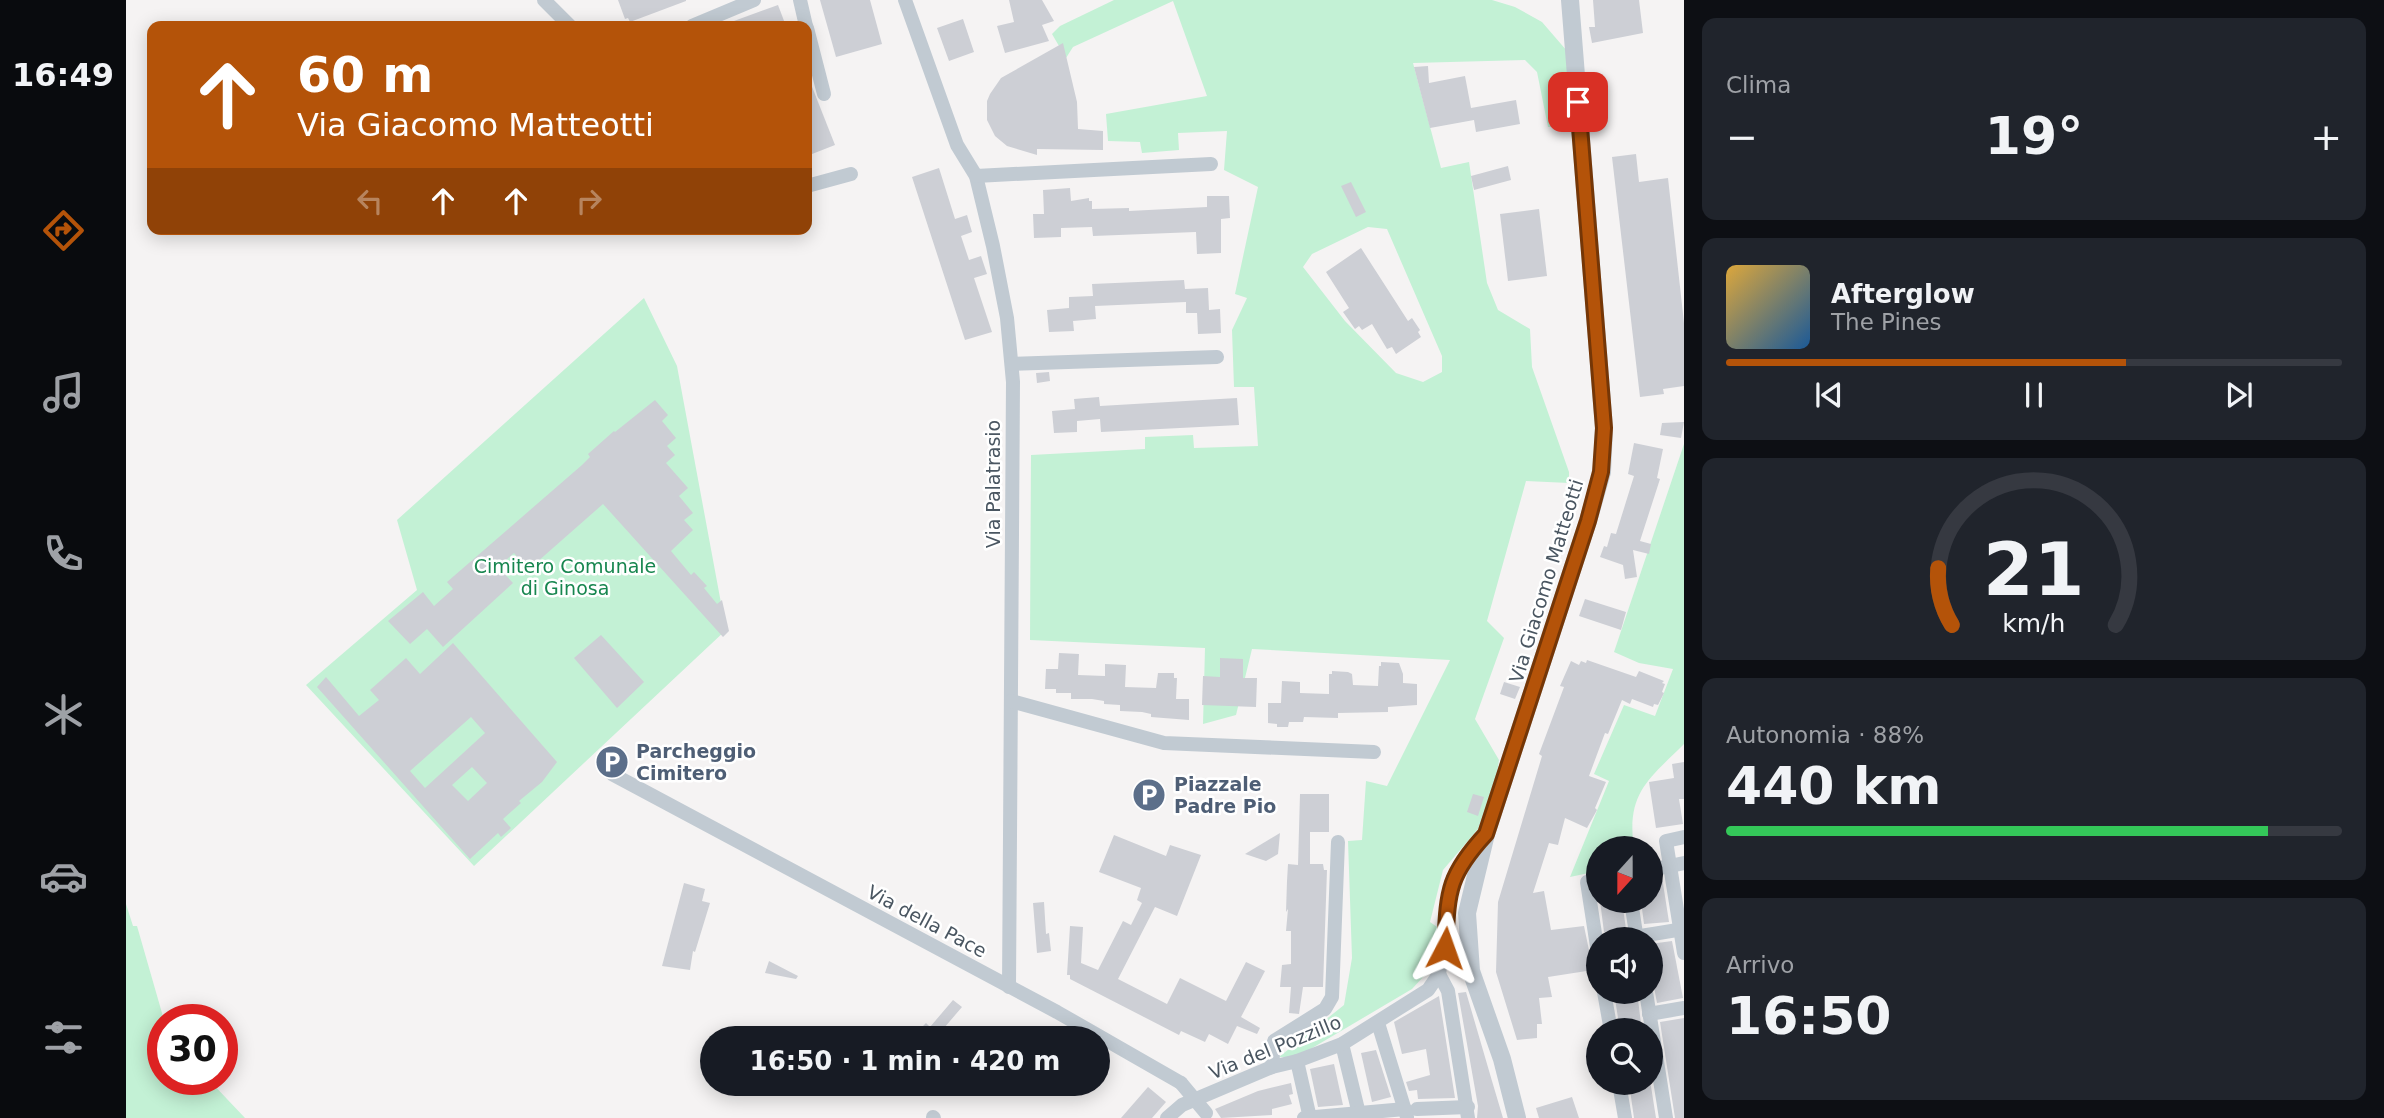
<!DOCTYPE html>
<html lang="it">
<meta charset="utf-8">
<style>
body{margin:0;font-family:"DejaVu Sans",sans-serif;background:#20242c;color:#f1f3f6;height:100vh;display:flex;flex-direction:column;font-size:26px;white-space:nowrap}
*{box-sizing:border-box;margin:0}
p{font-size:23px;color:#9ea1a6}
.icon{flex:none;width:38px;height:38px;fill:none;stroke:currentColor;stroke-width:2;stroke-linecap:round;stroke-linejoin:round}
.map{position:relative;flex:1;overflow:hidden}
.details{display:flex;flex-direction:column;gap:18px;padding:18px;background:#0d0f14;width:700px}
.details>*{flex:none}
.banner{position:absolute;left:21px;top:21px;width:665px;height:214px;border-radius:14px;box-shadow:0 4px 18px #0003;background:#b45309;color:#fff;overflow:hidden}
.needle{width:46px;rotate:201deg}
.buttons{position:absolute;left:1460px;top:836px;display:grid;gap:14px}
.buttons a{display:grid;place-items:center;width:77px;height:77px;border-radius:50%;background:#171b24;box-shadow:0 4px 18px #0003;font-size:35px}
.speed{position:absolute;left:21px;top:1004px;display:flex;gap:14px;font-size:35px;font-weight:700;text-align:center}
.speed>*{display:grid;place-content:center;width:91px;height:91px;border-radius:50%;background:#171b24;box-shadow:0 4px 18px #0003;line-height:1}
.speed .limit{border:10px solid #d22;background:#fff;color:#111}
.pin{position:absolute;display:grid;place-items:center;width:60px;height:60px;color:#fff;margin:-30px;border-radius:14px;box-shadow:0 4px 10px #0006}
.me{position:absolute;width:77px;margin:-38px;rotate:4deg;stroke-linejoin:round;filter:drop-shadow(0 0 5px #0008)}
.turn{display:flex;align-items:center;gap:24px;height:147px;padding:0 35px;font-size:32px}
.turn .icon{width:91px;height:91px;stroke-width:2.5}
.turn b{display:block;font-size:49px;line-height:60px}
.lanes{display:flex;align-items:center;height:66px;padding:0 35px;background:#0003;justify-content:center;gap:35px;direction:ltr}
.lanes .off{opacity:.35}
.big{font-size:52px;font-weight:600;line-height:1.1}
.details .card{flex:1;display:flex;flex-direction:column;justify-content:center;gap:10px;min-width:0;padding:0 24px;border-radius:14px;background:#20242c}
.details .dial{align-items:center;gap:0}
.dial svg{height:182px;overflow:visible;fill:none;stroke:#363941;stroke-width:7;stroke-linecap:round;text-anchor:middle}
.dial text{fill:#f1f3f6;stroke:none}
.song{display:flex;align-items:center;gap:21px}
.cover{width:84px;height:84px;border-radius:10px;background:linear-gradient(135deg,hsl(40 70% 55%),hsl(210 70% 35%))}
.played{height:7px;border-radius:4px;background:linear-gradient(90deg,#b45309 65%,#363941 65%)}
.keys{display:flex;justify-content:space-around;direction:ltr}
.heat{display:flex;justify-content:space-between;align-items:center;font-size:38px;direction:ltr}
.charge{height:10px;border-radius:5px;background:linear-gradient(90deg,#34c759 88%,#363941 0)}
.trip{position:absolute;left:574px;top:1026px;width:410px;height:70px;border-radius:35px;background:#171b24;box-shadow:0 4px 18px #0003;font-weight:600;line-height:70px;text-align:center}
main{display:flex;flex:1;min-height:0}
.dock{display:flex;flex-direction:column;width:126px;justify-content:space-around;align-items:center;background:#090b0e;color:#9ea1a6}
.dock .icon{width:49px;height:49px}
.dock .current{color:#b45309}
.dock b{font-size:32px;color:#f1f3f6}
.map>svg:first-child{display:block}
.green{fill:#c3f1d5;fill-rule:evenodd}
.building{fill:#cdcfd5;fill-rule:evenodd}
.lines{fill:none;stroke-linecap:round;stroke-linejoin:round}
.minor{stroke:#c1cad2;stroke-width:14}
.tertiary{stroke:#c1cad2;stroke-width:18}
.minor-bridge{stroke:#c1cad2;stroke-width:14}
.route-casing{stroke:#753606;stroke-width:18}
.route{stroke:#b45309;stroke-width:12}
.labels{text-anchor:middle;stroke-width:5;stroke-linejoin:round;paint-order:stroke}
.street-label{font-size:19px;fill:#4a5661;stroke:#fff}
.park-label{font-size:19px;fill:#17864f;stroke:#fff}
.service-label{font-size:19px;font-weight:bold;fill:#4e5e75;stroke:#fff;text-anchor:start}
</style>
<main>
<nav class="dock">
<b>16:49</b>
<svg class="icon current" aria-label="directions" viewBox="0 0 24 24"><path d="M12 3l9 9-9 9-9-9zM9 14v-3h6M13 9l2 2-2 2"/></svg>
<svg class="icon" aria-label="music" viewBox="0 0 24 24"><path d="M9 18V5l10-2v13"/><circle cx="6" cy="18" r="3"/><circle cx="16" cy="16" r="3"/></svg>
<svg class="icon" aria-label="phone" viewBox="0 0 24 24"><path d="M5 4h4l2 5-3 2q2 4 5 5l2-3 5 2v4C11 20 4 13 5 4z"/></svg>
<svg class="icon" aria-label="climate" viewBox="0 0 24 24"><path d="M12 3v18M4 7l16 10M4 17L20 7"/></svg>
<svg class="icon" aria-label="car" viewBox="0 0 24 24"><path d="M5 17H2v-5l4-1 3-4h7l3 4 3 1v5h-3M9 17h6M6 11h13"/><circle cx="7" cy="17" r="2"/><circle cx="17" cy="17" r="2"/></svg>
<svg class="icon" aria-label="filters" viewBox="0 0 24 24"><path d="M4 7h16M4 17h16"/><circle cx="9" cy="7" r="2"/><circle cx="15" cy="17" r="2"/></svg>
</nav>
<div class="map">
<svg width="1558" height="1118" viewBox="0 0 1558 1118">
<rect width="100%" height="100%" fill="#f5f3f3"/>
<g class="green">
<path d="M988 0H1366L1389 7 1416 22 1441 51 1445 126 1422 127 1411 72 1399 60 1287 63 1315 168 1343 162 1361 283 1372 310 1404 329 1406 367 1443 472V483L1400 481 1361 621 1378 638 1349 719 1373 760 1371 773 1352 829 1317 870 1304 922 1314 929 1308 965 1286 989 1171 1057H1153L1218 1005 1226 958 1222 841 1236 840 1240 781 1261 786 1324 660 1126 649 1110 715 1077 724 1079 648 904 640 905 455 1019 449V437L1067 435 1068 448 1132 446 1128 387H1108L1106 330 1121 298 1109 294 1132 187 1098 170 1101 131 1052 133 1053 150 1016 153 1014 142 982 141 980 114 1081 96 1047 1 947 47 940 58 926 34 934 26ZM1242 227 1261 229 1316 356V372L1297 382 1270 373 1219 321 1177 267 1186 254Z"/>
<polygon points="518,298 551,366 600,630 348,866 180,685 291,590 271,520"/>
<path d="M1558 444V744C1522 780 1500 793 1508 849H1472V871L1444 877 1483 781 1468 774 1498 705 1529 716 1547 669 1513 663 1488 652Z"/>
<polygon points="0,904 7,926 11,926 38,1020 37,1080 83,1080 119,1118 0,1118"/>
</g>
<g class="building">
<polygon points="492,0 560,0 560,1 504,22 502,18 499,19"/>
<polygon points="694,0 744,0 756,44 710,57"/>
<polygon points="883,0 916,0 928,21 916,25 923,41 879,53 871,26 888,22"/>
<polygon points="1467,0 1513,0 1517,33 1466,43 1463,27 1469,27"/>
<polygon points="652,5 660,26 598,26 597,25"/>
<polygon points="837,19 848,52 823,61 811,28"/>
<polygon points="937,43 951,102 952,129 977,131 977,150 911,149 911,155 881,146 869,136 861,120 861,101 864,94 875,78"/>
<polygon points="1302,66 1303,83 1339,76 1345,108 1390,100 1394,124 1350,132 1348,120 1304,128 1288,67"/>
<polygon points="681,74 709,145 681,156"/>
<polygon points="1510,154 1513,182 1542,178 1558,323 1558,386 1537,389 1538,394 1514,397 1486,157"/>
<polygon points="1382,166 1385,180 1348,190 1345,176"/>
<polygon points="813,168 829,219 841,215 846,232 835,236 843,260 855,256 861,274 848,278 866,332 839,340 786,177"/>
<polygon points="1225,182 1240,212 1230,217 1215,186"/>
<polygon points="944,188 945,201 963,198 963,201 966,201 966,209 1003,208 1003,211 1081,207 1081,196 1103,196 1104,218 1095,219 1095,253 1071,254 1070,232 967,236 966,227 935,228 935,237 908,238 907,214 918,214 917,190"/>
<polygon points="1413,209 1421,276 1382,281 1374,214"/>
<polygon points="1235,248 1282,321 1286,318 1294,330 1292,332 1295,337 1270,354 1266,347 1261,349 1246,324 1236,330 1233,326 1229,329 1217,312 1223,308 1200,272"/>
<polygon points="1058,280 1059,289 1082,288 1083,310 1094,309 1095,333 1072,334 1071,313 1060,313 1060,302 969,306 970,319 947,321 948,331 923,332 921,310 943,308 943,297 967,296 966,284"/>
<polygon points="923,372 924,381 911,383 910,373"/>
<polygon points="973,397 974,406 1111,398 1113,425 975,432 974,419 951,421 951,432 928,433 926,411 949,409 948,399"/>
<polygon points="529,400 542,415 536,421 550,438 541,446 549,455 540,463 562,488 553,496 567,513 558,520 567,530 545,551 565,575 568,572 581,586 578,588 591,604 596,600 603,631 597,637 477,504 402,570 388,553 372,567 387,583 317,647 301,629 284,644 262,621 297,592 308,606 327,589 321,582 456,465 464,457 462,454 488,431 489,432"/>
<polygon points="1558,422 1555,438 1534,435 1536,423"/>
<polygon points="1508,443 1537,449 1531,478 1534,479 1514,541 1525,544 1523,554 1507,550 1511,577 1499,579 1497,565 1474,557 1478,546 1481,547 1485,533 1490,534 1508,476 1502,474"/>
<polygon points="1459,599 1500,612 1495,630 1453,616"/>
<polygon points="475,635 518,682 491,708 448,658"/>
<path d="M327 643 431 762 416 782 393 801 395 803 377 819 385 828 375 837 372 833 344 859 191 687 200 677 233 716 253 700 244 690 280 658 294 674ZM345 717 359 733 299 788 284 771ZM346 767 361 783 342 801 326 785Z"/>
<polygon points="933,653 953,654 952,675 979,676 979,664 1000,665 999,687 1030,688 1032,673 1048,673 1048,678 1051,678 1050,699 1063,699 1063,720 1025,717 1025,714 1016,712 994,711 994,705 978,704 978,701 966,699 945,699 945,693 930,693 930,689 919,689 920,669 932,669"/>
<polygon points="1094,658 1117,659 1117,678 1131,678 1130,707 1076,705 1077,676 1094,677"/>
<polygon points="1461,660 1510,677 1513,671 1538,681 1536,683 1539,684 1536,692 1538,693 1532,705 1528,704 1527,707 1506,699 1504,704 1496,700 1482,734 1479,733 1463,776 1480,782 1469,808 1471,810 1461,828 1439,818 1432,845 1423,843 1407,893 1418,891 1425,930 1458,926 1467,970 1422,977 1426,997 1413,998 1416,1024 1411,1024 1411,1038 1391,1040 1370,972 1372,902 1416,756 1413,754 1438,687 1434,686 1445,661 1453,665 1455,661 1460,663"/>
<polygon points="1255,662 1273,663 1277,674 1277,683 1291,684 1291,705 1262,707 1262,712 1212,713 1212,718 1178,717 1177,722 1163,722 1162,727 1151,727 1151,724 1142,723 1142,703 1155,703 1156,681 1174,682 1174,693 1203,694 1203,674 1206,674 1206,671 1222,672 1226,674 1227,685 1252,686 1253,666 1255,666"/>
<polygon points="1378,682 1394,687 1389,699 1374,694"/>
<polygon points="1558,762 1558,799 1553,799 1557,824 1530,828 1523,782 1548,778 1546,764"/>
<polygon points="1174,794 1203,794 1203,832 1184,832 1184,864 1197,864 1198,870 1201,870 1197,987 1177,987 1173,1014 1163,1013 1165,987 1154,987 1156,965 1165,964 1165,931 1160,931 1162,909 1160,912 1161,881 1162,864 1172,865"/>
<polygon points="1347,794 1358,797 1352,816 1341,812"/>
<polygon points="1154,833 1152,854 1140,861 1119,854"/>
<polygon points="988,835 1040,856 1044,845 1075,855 1051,916 1029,907 992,979 1041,1004 1054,978 1100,1001 1120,962 1139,971 1115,1017 1134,1028 1131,1034 1111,1026 1102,1044 1083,1034 1079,1042 1055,1031 1053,1035 944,979 944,975 941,975 944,926 957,927 955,963 972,970 997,921 1005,925 1016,903 1011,900 1015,888 973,872"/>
<polygon points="1536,877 1543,922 1518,924 1515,901 1524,901 1524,879"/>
<polygon points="558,883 579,889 576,901 584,903 569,952 567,951 564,970 536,966"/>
<polygon points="1474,901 1496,901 1500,929 1478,932"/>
<polygon points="918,902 920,934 923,933 925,951 911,953 907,903"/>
<polygon points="1546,941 1557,998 1531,1003 1524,966 1524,944"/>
<polygon points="643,961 672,976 670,979 639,973"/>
<polygon points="1340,992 1366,1081 1377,1118 1351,1118 1352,1106 1332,993"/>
<polygon points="1488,992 1511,992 1516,1031 1494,1031"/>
<polygon points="1313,996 1329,1098 1292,1099 1291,1090 1283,1091 1280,1082 1304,1075 1300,1049 1276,1054 1268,1022"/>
<polygon points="827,1000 836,1007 812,1035 815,1038 785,1038 800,1023 804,1027"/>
<polygon points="1558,1018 1558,1118 1549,1118 1534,1022"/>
<polygon points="1250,1050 1265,1097 1246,1102 1235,1053"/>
<polygon points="1208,1064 1217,1105 1192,1107 1184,1069"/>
<polygon points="1524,1080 1530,1118 1508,1118 1503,1083 1524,1083"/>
<polygon points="1165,1083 1167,1094 1163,1095 1166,1104 1146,1109 1146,1115 1095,1118 1089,1109 1132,1091"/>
<polygon points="1022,1087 1040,1102 1026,1118 995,1118"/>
<polygon points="1446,1097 1453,1118 1413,1118 1410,1108"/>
</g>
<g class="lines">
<g class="minor">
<polyline points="418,0 444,26"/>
<polyline points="674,0 680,26"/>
<polyline points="779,0 831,145 850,176 867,246 881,318 887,382 883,987"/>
<polyline points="566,26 628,0"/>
<polyline points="681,28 698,94"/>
<polyline points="850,176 1085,164"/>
<polyline points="681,186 725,174"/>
<polyline points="886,364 1091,357"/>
<polyline points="885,701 1038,743 1248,752"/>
<polyline points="486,774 931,1012 1055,1083"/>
<polyline points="1558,837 1540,841 1558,953"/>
<polyline points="1524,870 1558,863"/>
<polyline points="1472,880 1461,882 1472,953"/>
<polyline points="1505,901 1511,940"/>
<polyline points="1490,940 1558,929"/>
<polyline points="1313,974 1322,991 1342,1118"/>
<polyline points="1478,992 1485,1031"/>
<polyline points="1520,992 1540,1118"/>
<polyline points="1523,1014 1558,1008"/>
<polyline points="1252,1023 1281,1117"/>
<polyline points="1216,1044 1234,1118"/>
<polyline points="1171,1061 1184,1118"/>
<polyline points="1146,1067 1148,1041 1199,1009 1206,997 1212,842"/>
<polyline points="1493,1083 1499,1118"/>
<polyline points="1291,1109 1342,1107"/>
<polyline points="807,1117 808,1118"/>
<polyline points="1041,1118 1056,1105 1146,1067 1171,1061 1216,1044 1302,990 1313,974 1327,878 1339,857 1359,835"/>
<polyline points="1178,1118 1279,1109"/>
</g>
<polyline class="tertiary" points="1391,1118 1376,1059 1345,971 1341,913 1360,834 1462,521 1476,472 1478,428 1444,0"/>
<polyline class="minor-bridge" points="1055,1083 1080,1113"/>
</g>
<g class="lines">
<defs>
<path id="route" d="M1319 948C1322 892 1321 876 1360 834L1462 521 1475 472 1478 428 1452 102"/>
</defs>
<use href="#route" class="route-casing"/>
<use href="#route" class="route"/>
</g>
<defs>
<symbol id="parking-disc" viewBox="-11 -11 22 22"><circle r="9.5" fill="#5c6f8a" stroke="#fff"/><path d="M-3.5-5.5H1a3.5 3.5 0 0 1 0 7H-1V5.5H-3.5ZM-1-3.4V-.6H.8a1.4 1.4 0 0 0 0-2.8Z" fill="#fff"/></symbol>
</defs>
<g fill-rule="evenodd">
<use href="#parking-disc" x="467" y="743" width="38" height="38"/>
<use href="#parking-disc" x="1004" y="776" width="38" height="38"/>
</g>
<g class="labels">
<g class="street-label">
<text transform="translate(867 484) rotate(-90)" y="7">Via Palatrasio</text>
<text transform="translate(1420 581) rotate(-73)" y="7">Via Giacomo Matteotti</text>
<text transform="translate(801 921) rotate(28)" y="7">Via della Pace</text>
<text transform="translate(1149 1047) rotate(-22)" y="7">Via del Pozzillo</text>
</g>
<g class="park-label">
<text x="439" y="573">Cimitero Comunale<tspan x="439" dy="22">di Ginosa</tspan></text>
</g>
<g class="service-label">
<text x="510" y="758">Parcheggio<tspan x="510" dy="22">Cimitero</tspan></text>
<text x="1048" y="791">Piazzale<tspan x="1048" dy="22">Padre Pio</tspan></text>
</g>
</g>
</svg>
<div class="buttons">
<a><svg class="needle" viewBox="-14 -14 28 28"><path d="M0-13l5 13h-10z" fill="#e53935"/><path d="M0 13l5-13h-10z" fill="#9ea1a6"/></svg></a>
<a><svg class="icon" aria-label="sound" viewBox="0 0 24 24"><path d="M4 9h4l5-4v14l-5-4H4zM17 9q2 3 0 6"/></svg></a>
<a><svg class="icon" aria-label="search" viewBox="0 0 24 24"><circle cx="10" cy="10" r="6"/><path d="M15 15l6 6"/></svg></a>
</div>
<div class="speed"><div class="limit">30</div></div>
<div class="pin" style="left:1452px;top:102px;background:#d93025"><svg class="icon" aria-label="arrive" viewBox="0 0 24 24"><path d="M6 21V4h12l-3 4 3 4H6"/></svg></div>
<svg class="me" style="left:1319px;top:948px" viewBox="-20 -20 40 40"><path d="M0-17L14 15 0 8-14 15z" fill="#b45309" stroke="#fff" stroke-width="4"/></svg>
<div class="trip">16:50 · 1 min · 420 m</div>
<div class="banner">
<div class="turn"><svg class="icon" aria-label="ahead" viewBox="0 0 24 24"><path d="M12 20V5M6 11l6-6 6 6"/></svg><div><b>60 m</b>Via Giacomo Matteotti</div></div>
<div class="lanes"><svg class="icon off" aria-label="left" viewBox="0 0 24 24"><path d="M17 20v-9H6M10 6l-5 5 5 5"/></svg><svg class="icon" aria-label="ahead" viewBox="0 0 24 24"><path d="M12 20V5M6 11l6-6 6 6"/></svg><svg class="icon" aria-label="ahead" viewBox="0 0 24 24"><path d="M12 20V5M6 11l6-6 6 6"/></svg><svg class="icon off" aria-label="right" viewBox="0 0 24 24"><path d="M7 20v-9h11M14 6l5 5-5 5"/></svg></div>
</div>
</div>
<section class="details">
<div class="card"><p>Clima</p>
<div class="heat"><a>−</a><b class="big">19°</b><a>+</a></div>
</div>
<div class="card">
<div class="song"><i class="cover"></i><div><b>Afterglow</b><p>The Pines</p></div></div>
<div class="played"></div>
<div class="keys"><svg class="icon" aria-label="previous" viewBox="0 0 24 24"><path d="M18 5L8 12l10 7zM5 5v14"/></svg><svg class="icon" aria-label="pause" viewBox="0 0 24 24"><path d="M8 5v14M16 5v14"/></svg><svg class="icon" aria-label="next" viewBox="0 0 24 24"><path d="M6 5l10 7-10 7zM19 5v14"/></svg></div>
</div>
<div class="card dial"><svg viewBox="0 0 100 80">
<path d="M14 69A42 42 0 1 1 86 69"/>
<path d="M14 69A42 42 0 0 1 8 44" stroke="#b45309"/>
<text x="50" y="56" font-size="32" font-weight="700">21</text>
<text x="50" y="72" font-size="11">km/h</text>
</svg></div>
<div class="card"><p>Autonomia · 88%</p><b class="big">440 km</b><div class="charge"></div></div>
<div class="card"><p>Arrivo</p><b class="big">16:50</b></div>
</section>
</main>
